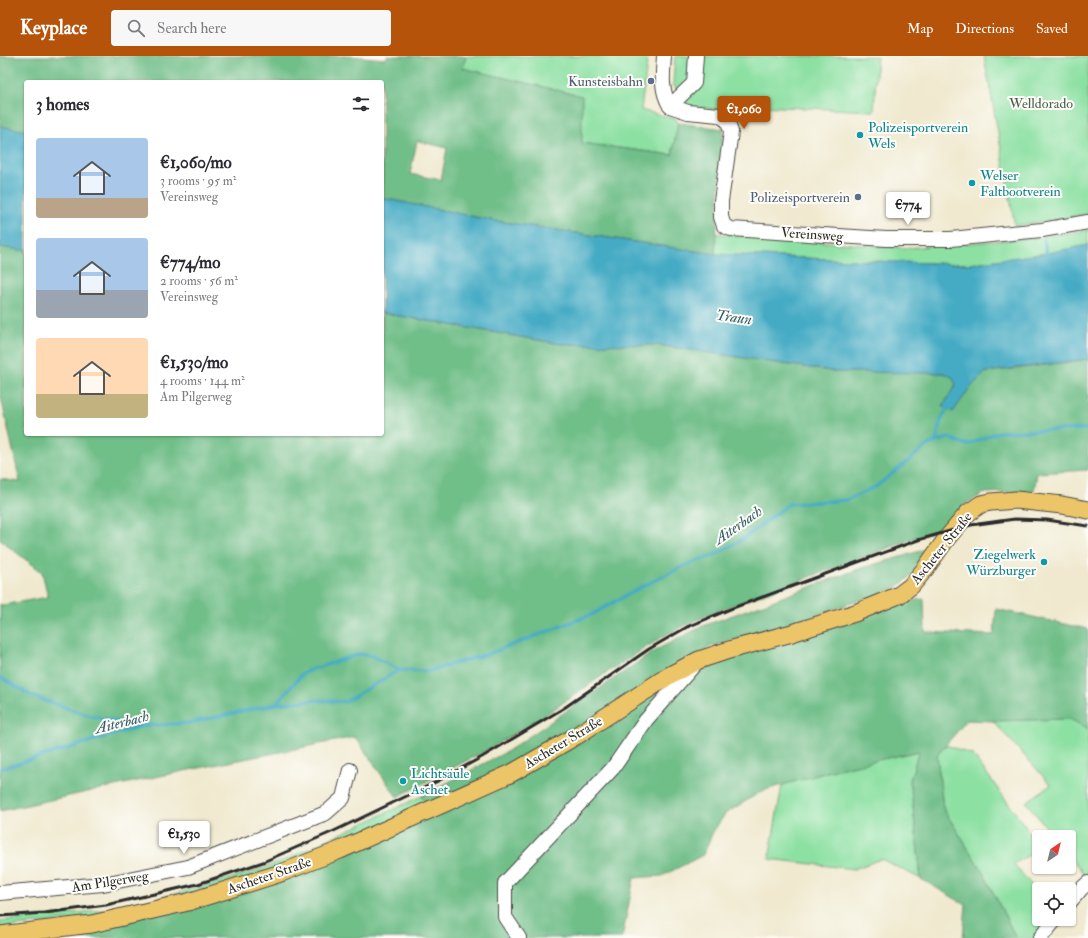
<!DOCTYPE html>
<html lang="en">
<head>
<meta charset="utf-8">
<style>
  body { margin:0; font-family:"IM FELL Double Pica",serif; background:#f7f7f7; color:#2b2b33; height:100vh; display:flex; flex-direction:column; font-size:15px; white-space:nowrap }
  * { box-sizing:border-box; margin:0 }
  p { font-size:13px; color:#7c7c81 }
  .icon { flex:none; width:22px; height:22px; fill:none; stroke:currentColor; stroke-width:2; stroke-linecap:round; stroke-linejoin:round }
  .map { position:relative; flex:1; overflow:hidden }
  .sheet { position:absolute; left:24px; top:24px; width:360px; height:356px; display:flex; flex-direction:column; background:#fff; border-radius:4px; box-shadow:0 1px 3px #0004 }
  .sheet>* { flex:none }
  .needle { width:26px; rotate:35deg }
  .controls { position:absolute; left:1032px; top:774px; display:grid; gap:8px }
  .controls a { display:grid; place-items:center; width:44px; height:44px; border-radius:4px; background:#fff; box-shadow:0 1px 3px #0004; font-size:20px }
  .price { position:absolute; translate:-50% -34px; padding:0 9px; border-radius:4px; background:#fff; color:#222; font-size:13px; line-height:26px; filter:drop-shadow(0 1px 2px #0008) }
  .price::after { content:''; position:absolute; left:50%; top:24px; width:12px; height:9px; margin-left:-6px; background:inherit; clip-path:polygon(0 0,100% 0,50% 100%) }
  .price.selected { background:#b45309; color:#fff }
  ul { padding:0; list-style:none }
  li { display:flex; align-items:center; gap:12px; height:100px; padding:0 12px }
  li span { display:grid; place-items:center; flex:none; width:112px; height:80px; border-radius:4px; color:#555 }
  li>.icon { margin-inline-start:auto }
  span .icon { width:48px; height:48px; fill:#fffc; stroke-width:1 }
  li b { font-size:17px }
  h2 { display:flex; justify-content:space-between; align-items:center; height:48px; padding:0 12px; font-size:17px }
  header { display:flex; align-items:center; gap:24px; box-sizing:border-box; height:56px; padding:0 20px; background:#b45309; color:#fff }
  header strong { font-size:19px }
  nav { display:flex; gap:22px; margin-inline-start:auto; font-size:14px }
  .search { width:280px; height:36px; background:#f7f7f7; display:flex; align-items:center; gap:10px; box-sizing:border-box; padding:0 14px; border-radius:4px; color:#7c7c81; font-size:15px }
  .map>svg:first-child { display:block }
</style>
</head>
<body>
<header>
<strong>Keyplace</strong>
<div class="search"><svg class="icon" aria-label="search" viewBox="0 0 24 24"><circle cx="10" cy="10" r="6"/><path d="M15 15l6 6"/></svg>Search here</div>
<nav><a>Map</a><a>Directions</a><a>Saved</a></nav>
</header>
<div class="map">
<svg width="1088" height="882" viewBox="0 0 1088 882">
  <rect width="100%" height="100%" fill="#fdfcf7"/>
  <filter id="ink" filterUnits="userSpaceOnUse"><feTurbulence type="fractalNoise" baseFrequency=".025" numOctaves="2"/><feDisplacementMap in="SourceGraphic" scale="8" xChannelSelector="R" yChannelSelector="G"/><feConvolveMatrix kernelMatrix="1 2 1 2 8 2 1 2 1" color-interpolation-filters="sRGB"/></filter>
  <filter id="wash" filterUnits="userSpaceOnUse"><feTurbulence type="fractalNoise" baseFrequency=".012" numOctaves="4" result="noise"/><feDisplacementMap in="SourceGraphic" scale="16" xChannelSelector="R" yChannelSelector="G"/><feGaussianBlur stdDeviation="0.9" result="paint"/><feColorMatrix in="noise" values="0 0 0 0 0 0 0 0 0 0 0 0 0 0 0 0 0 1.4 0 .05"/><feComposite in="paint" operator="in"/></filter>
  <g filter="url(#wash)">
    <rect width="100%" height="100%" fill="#f0e9cf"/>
    <!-- green -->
    <g fill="#8be0a2" stroke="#5b8666">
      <polygon points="466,0 648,0 641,54 676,63 678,67 672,99 581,87 463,12"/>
      <polygon points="675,0 877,0 874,55 735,49 734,56 688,50 673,28"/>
      <polygon points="984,0 1088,0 1088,158 1015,170"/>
      <polygon points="1088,174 1088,189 1047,197 967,208 897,206 715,198 716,178 906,192 1034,182"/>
      <polygon points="1070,663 1088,673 1088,820 1086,821 1069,799 1069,781 1054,781 1026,746 1051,729 993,665"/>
      <polygon points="946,689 973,699 1039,789 1039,793 1014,808 1039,838 1039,863 1051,863 1034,882 1016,882 985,820 943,752 937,699"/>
      <polygon points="919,694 910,724 921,823 881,803 854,813 769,803 782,729 838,713"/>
      <polygon points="422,740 426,749 321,796 240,825 101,860 0,872 0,865 103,854 148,845 246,818 280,806"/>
    </g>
    <!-- forest -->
    <g fill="#70be88" stroke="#4e745a" fill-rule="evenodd">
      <path d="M0,0h349l36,3 2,-3h79l-3,12 119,28v47l90,12 6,-32 45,6 -8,125 -225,-34 -108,-22v-116h-356v49l-26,-5zM417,85l30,7 -6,32 -31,-6z"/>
      <polygon points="0,191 26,195 26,378 382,378 382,257 561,288 658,289 837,316 944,317 952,321 956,328 943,350 953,356 969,333 986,316 1032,311 1088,303 1088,414 1037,417 1034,435 985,437 965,448 948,470 712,557 667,578 606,617 541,662 487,694 397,741 355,681 179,716 0,755 0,548 2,549 48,541 42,516 0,484 0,423 20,426 0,337"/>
      <polygon points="934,491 916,516 896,532 792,567 710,591 526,703 426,749 422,740 508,695 656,594 703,570 862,512"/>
      <polygon points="924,543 925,576 994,579 996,553 1088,573 1088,673 1070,663 993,665 967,664 937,699 943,752 985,820 1016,882 963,882 966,849 921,823 910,724 919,695 838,713 762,735 725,758 713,776 703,799 662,820 634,822 622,882 20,882 299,818 676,625 727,601 898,546"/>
    </g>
    <!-- water -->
    <g fill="#44abc4" stroke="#386b78">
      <polygon points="0,70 26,75 26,195 0,191"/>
      <polygon points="382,142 490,164 715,198 897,206 967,208 1047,197 1088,189 1088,303 986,316 969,333 953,356 943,350 956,328 952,321 944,317 837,316 658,289 561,288 382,257"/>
    </g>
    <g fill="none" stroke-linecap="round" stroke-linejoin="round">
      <!-- stream -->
      <g stroke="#44abc4" stroke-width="3.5">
        <polyline points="1044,183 1047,201"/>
        <polyline points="936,385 941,364 949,349"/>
        <polyline points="0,621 32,640 87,659 139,670"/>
        <polyline points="276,648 304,616 360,598 372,600 399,614"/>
        <polyline points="0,713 141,670 189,667 276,648 316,644 345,646 399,614 429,615 488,598 593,558 639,532 686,509 717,498 743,483 789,448 847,444 877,430 929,388 949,382 967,389 998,376 1088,373"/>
      </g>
    </g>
  </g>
  <g filter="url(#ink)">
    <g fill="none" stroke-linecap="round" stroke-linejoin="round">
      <!-- minor casing -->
      <g stroke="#494844" stroke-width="16">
        <g id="minor">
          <path d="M664,0c-1,18 -4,33 6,50l18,6 31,3 9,6 3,11 -10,69v16l3,9 7,3 155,10h65l91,-9 46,-8"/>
          <polyline points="670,50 694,27 696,0"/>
          <polyline points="0,837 103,828 188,811 326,757 343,742 350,714"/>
          <polyline points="1069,847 1081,833 1088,827"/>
          <polyline points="519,882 505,861 505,827 613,712 646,664 696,607"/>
          <polyline points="1040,882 1056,863"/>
        </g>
      </g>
      <!-- major casing -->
      <g stroke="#494844" stroke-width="19">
        <polyline id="major" points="0,879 92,868 188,846 281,817 340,794 512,717 576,680 670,619 699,604 729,594 792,577 855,557 899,539 911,530 925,513 947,482 968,457 981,448 991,446 1016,444 1062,449 1088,454"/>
      </g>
      <!-- minor -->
      <use href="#minor" stroke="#fff" stroke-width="14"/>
      <!-- major -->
      <use href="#major" stroke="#edc569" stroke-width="17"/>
      <!-- rail -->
      <polyline stroke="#2b2b2b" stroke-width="3" points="0,860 45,857 106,849 198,828 263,806 334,775 438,725 482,701 564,652 649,593 687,571 730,553 918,484 971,469 1000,465 1015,463 1047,464 1088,470"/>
    </g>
  </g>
  <!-- markers -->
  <g fill="#5c6f8a" stroke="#fdfcf7" stroke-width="1.5">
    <circle cx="651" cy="25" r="4"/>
    <circle cx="858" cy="141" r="4"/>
  </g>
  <g fill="#0f9aa8" stroke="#fdfcf7" stroke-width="1.5">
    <circle cx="860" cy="79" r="4"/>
    <circle cx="972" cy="127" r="4"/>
    <circle cx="1044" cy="506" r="4"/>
    <circle cx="403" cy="725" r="4"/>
  </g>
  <g text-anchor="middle" stroke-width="4" stroke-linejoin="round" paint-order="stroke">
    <!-- service labels -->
    <g font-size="14" fill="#4e5e75" stroke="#fdfcf7" text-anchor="end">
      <text x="643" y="30">Kunsteisbahn</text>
      <text x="850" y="146">Polizeisportverein</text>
    </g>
    <!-- park labels -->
    <g font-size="14" fill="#48614f" stroke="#fdfcf7">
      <text x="1041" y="52">Welldorado</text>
    </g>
    <!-- culture labels -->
    <g font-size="14" fill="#0d838f" stroke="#fdfcf7" text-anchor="start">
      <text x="868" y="76">Polizeisportverein<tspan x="868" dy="16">Wels</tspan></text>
      <text x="980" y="124">Welser<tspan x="980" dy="16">Faltbootverein</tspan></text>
      <text x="1036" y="503" text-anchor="end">Ziegelwerk<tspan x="1036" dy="16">Würzburger</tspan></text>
      <text x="411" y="722">Lichtsäule<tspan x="411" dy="16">Aschet</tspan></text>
    </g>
    <!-- street labels -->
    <g font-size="14" fill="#2b2b2b" stroke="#fdfcf7">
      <text transform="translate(812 178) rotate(4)" y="5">Vereinsweg</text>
      <text transform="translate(941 492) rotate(-51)" y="5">Ascheter Straße</text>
      <text transform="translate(563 686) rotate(-31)" y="5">Ascheter Straße</text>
      <text transform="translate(269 819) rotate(-19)" y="5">Ascheter Straße</text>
      <text transform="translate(110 825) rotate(-9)" y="5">Am Pilgerweg</text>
    </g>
    <!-- water labels -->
    <g font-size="15" font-style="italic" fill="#355e68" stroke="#fdfcf7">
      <text transform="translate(734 261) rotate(8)" y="5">Traun</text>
      <text transform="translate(738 469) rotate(-35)" y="5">Aiterbach</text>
      <text transform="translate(122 666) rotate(-14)" y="5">Aiterbach</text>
    </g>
  </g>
</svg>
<div class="controls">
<a><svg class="needle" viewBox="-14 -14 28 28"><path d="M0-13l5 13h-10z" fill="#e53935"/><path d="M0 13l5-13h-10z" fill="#7c7c81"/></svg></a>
<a><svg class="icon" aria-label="locate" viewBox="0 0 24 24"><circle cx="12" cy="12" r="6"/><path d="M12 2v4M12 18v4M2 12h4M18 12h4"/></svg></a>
</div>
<b class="price selected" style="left:744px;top:74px">€1,060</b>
<b class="price" style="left:908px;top:170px">€774</b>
<b class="price" style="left:184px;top:799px">€1,530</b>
<section class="sheet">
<h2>3 homes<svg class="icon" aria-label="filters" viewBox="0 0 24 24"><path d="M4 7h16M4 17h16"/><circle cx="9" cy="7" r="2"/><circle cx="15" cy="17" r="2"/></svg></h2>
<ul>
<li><span style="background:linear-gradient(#a9c7e8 75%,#b9a48a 0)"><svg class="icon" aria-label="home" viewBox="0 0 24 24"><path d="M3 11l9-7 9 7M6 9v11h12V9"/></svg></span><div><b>€1,060/mo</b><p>3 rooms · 95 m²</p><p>Vereinsweg</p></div></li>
<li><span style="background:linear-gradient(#a9c7e8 65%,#9aa5b1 0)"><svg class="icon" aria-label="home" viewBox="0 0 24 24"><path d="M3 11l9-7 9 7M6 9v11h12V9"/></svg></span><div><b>€774/mo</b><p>2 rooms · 56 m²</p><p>Vereinsweg</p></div></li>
<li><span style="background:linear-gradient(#ffd9b3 70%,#c2b280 0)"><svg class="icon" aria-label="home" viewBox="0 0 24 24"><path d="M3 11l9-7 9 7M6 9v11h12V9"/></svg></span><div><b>€1,530/mo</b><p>4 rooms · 144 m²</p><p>Am Pilgerweg</p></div></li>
</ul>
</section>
</div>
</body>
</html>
